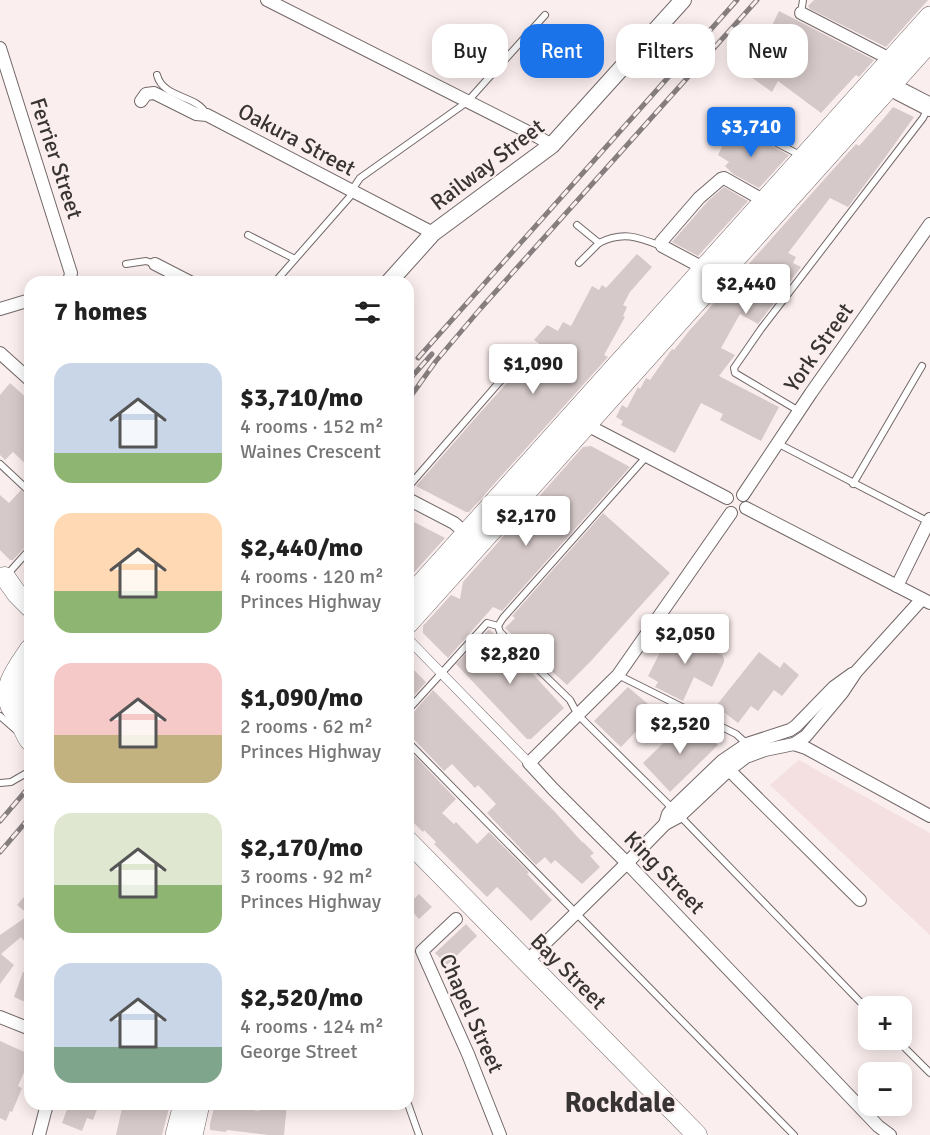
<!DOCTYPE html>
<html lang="en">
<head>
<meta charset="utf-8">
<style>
  body { margin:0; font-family:Signika,sans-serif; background:#f2f2f2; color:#222; height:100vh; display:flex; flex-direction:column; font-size:22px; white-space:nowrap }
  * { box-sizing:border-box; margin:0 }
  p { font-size:20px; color:#767676 }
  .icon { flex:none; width:33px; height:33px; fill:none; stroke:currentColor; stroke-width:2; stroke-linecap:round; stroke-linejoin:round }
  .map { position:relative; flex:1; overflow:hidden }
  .drawer { position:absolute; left:24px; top:276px; width:390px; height:834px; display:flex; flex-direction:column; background:#fff; border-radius:18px; box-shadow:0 3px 15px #0003 }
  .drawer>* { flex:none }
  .guide { position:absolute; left:432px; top:24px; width:408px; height:54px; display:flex; gap:12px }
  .buttons { position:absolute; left:858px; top:996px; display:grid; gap:12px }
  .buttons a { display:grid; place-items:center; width:54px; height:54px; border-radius:12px; background:#fff; box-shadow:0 3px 15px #0003; font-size:30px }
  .price { position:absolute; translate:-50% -51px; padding:0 14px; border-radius:6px; background:#fff; color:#222; font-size:20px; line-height:39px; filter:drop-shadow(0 2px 3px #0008) }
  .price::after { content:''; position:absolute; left:50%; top:36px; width:18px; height:14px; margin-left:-9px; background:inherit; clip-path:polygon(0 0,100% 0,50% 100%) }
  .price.selected { background:#1a73e8; color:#fff }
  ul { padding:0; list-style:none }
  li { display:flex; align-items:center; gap:18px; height:150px; padding:0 30px }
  li span { display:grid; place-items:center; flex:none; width:168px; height:120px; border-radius:18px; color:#555 }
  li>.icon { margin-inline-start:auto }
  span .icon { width:72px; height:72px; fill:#fffc; stroke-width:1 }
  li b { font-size:26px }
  h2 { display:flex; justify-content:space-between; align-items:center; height:72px; padding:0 30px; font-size:26px }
  .chip { padding:0 21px; border-radius:18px; background:#fff; box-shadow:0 3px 15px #0003; font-size:21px; line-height:54px }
  .chip.selected { background:#1a73e8; color:#fff }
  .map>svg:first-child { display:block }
</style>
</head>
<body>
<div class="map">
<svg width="930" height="1135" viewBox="0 0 930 1135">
  <rect width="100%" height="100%" fill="#fbeeee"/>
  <!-- built -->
  <polygon fill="#f4e0e0" points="799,760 930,833 930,935 770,785"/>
  <!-- building -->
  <g fill="#d6c9c9">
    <polygon points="814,0 928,0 886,47 810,9 808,6"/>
    <polygon points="779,11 874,60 859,77 856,75 821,113 778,81 772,92 748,75"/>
    <polygon points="893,107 914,117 884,159 848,207 830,198 788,253 796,257 793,263 801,267 758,324 740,314 721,348 735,355 719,376 779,407 761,441 720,420 723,414 701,403 675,453 621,425 623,421 616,417 622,405 627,408 638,387 640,389 646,378 650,380 672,349 674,350 689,331 829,174 856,144 859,146 884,118"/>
    <polygon points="737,128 789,155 759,188 733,174 725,166 729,162 718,155 725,141"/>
    <polygon points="724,187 748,201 698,256 672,242 708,201"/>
    <polygon points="637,254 652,267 630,292 623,305 627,307 623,316 625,317 604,355 608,357 469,512 466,512 416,486 479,414 541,345 534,340 547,325 558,331 563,322 571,326 592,286 599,290 602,285 606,288"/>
    <polygon points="10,383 30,401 30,468 13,452 5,460 0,455 0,395"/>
    <polygon points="591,446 630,467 502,611 493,607 448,658 423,633 423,626 451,595 460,599 463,582 583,447"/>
    <polygon points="21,490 30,498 30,544 26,546 13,560 10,560 0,550 0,495 9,503"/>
    <polygon points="603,513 670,573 591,661 567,685 505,628 515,618 512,616"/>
    <polygon points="408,519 445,538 408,579"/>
    <polygon points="489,629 507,646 564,708 531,739 527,739 456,664"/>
    <polygon points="671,631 683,637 685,632 712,646 710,650 722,655 724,658 724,662 712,687 694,677 683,701 655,687 658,682 648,676"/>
    <polygon points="759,652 780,668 784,662 799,675 782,696 774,690 758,711 751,706 738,723 716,706"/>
    <polygon points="408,664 426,682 408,702"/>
    <polygon points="628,687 656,711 621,747 594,721"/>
    <polygon points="433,690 554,811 583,843 583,842 594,853 590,856 600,867 582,884 555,860 551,864 545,857 536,865 487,813 496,804 478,785 475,788 452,764 444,771 408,733 408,715 412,714"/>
    <polygon points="690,717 696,722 692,731 695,733 700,726 718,745 670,792 643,763"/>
    <polygon points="413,754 456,799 442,813 454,824 456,822 477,844 489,832 529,872 527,874 552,900 531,921 497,887 487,897 434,844 436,842 424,830 423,832 408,817 408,759"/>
    <polygon points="30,890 30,948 21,937 1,954 14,965 0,984 0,935 29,915 17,905"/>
    <polygon points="419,894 432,907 419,919 408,907 408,905"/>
    <polygon points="466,924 477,936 447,965 435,953"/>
    <polygon points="23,972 30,975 30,1004 14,997"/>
    <polygon points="0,1041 29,1054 26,1062 28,1063 18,1086 22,1088 12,1112 10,1111 6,1121 0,1118"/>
    <polygon points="69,1104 99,1104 93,1120 87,1118 82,1131 62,1123"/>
    <polygon points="123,1104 170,1104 162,1135 116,1135"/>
    <polygon points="215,1104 236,1104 235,1107 259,1111 260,1104 287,1104 284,1135 269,1135 227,1130 226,1132 210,1130 210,1124"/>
  </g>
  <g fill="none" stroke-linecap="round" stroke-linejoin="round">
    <!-- service casing -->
    <g stroke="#736868" stroke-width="8">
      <g id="service">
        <polyline points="801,13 803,0"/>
        <path d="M157,75c6,24 41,20 49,39"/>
        <polyline points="742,125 800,155"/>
        <polyline points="352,190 360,178 467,102 545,15"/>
        <path d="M577,225l22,18c24,-12 39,-6 62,3"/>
        <polyline points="248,235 295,259"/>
        <polyline points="579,263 599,243"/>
        <polyline points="126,264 146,261 155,264"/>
        <polyline points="275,282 354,192"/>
        <polyline points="799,411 735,373 734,368 761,329 923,118 928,108"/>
        <polyline points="777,443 929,522"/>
        <polyline points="0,464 30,492"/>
        <polyline points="853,484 922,366"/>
        <polyline points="408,487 523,355"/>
        <polyline points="6,576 30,549"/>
        <polyline points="498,626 500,632 570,700 578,715 673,809"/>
        <polyline points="618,675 736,734 747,744"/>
        <polyline points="408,710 487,623 498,626 503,618 646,457"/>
        <polyline points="0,716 16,730"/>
        <polyline points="408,742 794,1135"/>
        <polyline points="0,783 11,782 30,771"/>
        <polyline points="680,816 868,1010"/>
        <polyline points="897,1040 930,1073"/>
        <polyline points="408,1104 419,1135"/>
      </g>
    </g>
    <!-- pedestrian casing -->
    <g stroke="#736868" stroke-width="10">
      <polyline id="pedestrian" points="408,639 529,763"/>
    </g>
    <!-- minor casing -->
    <g stroke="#736868" stroke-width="14">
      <g id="minor">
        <polyline points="267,0 538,137 552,145"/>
        <polyline points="801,13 892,60"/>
        <polyline points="0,48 70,270 71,273 69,282"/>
        <polyline points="141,101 146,94 154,93 196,114 207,115 433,233"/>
        <polyline points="155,264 190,282"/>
        <polyline points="707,270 662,246 661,242 699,198 721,179 724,178 770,204"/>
        <polyline points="0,309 30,300"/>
        <polyline points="0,353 30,380"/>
        <polyline points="582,421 585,424 727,498"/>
        <polyline points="743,495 811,393 930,224"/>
        <polyline points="408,499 454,523 470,537"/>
        <polyline points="746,508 930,603"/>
        <polyline points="731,513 618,675 529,763 553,789 627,863 878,1126 890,1135"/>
        <polyline points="897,586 930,519"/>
        <polyline points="794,744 806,748 930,816"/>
        <polyline points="729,770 860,900"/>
        <polyline points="665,824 668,814 673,808 722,761 747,744 790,730 796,726 834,687 852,674"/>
        <polyline points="456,919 422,951 468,1054 500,1135"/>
        <polyline points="526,962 627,863 665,824 680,816 729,770 746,757 765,750 794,744 806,736 842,693 856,672 922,599"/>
        <polyline points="0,1017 30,1029"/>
        <polyline points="39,1135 47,1104"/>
      </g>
    </g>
    <!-- tertiary casing -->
    <g stroke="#736868" stroke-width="18">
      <polyline id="tertiary" points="389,282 433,233 552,145 683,0"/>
    </g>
    <!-- secondary casing -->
    <g stroke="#736868" stroke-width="20">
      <polyline id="secondary" points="880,77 899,91 930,107"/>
    </g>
    <!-- primary casing -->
    <g stroke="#736868" stroke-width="21">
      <g id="primary">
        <polyline points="5,577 17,594 30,607"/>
        <path d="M30,649c-11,17 -29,37 -19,58 2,4 6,8 8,12 4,8 6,15 11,22"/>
        <path d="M19,719c6,-13 2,-25 11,-39"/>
        <polyline points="408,841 697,1135"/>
      </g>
    </g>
    <!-- trunk casing -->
    <g stroke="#736868" stroke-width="22">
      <g id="trunk">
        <polyline points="408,599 930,17"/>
        <polyline points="408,623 930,41"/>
        <polyline points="176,1135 184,1104"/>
        <polyline points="192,1135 199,1104"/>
      </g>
    </g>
    <!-- service -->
    <use href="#service" stroke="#fff" stroke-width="6"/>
    <!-- pedestrian -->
    <use href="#pedestrian" stroke="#fff" stroke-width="9"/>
    <!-- minor -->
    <use href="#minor" stroke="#fff" stroke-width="12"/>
    <!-- tertiary -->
    <use href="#tertiary" stroke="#fff" stroke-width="16"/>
    <!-- secondary -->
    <use href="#secondary" stroke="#fff" stroke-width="18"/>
    <!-- primary -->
    <use href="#primary" stroke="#fff" stroke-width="20"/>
    <!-- trunk -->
    <use href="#trunk" stroke="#fff" stroke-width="21"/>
    <!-- rail casing -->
    <g stroke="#867e7e" stroke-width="5">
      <g id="rail">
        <polyline points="418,358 737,0"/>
        <polyline points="408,381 432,354"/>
        <polyline points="408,400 436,361 481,308 757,0"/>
        <polyline points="0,821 30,786"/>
        <polyline points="0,852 30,817"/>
      </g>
    </g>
    <!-- rail -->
    <use href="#rail" stroke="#fbeeee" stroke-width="3" stroke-dasharray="9" stroke-linecap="butt"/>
  </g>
  <g text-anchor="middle" stroke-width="4.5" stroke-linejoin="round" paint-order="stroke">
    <!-- street labels -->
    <g font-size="22" fill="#393434" stroke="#fbeeee">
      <text transform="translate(297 139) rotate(28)" y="8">Oakura Street</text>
      <text transform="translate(57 158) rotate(72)" y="8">Ferrier Street</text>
      <text transform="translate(487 164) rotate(-37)" y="8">Railway Street</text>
      <text transform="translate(818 347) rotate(-55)" y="8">York Street</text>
      <text transform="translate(665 872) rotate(46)" y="8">King Street</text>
      <text transform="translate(569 971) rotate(45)" y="8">Bay Street</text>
      <text transform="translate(472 1013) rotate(66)" y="8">Chapel Street</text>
    </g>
    <!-- district labels -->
    <g font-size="28" font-weight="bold" fill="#393434" stroke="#fbeeee">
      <text x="620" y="1112">Rockdale</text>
    </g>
  </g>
</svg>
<div class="buttons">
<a>+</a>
<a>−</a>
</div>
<b class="price selected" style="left:751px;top:158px">$3,710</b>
<b class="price" style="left:746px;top:315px">$2,440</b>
<b class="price" style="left:533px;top:395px">$1,090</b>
<b class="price" style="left:526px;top:547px">$2,170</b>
<b class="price" style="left:685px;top:665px">$2,050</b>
<b class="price" style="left:510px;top:685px">$2,820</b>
<b class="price" style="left:680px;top:755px">$2,520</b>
<div class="guide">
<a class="chip">Buy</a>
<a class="chip selected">Rent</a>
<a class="chip">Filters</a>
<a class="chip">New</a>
</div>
<section class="drawer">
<h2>7 homes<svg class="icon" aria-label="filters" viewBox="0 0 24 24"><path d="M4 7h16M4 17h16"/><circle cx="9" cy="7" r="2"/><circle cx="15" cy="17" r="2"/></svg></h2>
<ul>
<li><span style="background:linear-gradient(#c9d6e8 75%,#8fb573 0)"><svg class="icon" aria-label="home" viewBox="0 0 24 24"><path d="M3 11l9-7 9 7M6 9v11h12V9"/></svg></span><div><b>$3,710/mo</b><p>4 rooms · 152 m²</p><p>Waines Crescent</p></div></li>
<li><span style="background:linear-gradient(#ffd9b3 65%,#8fb573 0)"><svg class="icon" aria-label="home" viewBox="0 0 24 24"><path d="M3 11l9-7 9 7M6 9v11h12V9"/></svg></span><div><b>$2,440/mo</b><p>4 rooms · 120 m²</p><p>Princes Highway</p></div></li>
<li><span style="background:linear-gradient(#f6c9c9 60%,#c2b280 0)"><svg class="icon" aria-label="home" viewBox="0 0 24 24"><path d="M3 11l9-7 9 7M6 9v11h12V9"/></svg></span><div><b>$1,090/mo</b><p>2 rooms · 62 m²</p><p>Princes Highway</p></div></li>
<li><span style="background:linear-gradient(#dfe7d0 60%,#8fb573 0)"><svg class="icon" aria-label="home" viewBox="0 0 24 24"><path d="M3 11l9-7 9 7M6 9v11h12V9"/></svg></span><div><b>$2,170/mo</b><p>3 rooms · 92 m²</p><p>Princes Highway</p></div></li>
<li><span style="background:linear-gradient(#c9d6e8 70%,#7fa58c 0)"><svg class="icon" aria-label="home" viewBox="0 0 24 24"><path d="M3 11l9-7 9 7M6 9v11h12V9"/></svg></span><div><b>$2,520/mo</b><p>4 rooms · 124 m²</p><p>George Street</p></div></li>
</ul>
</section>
</div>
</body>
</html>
